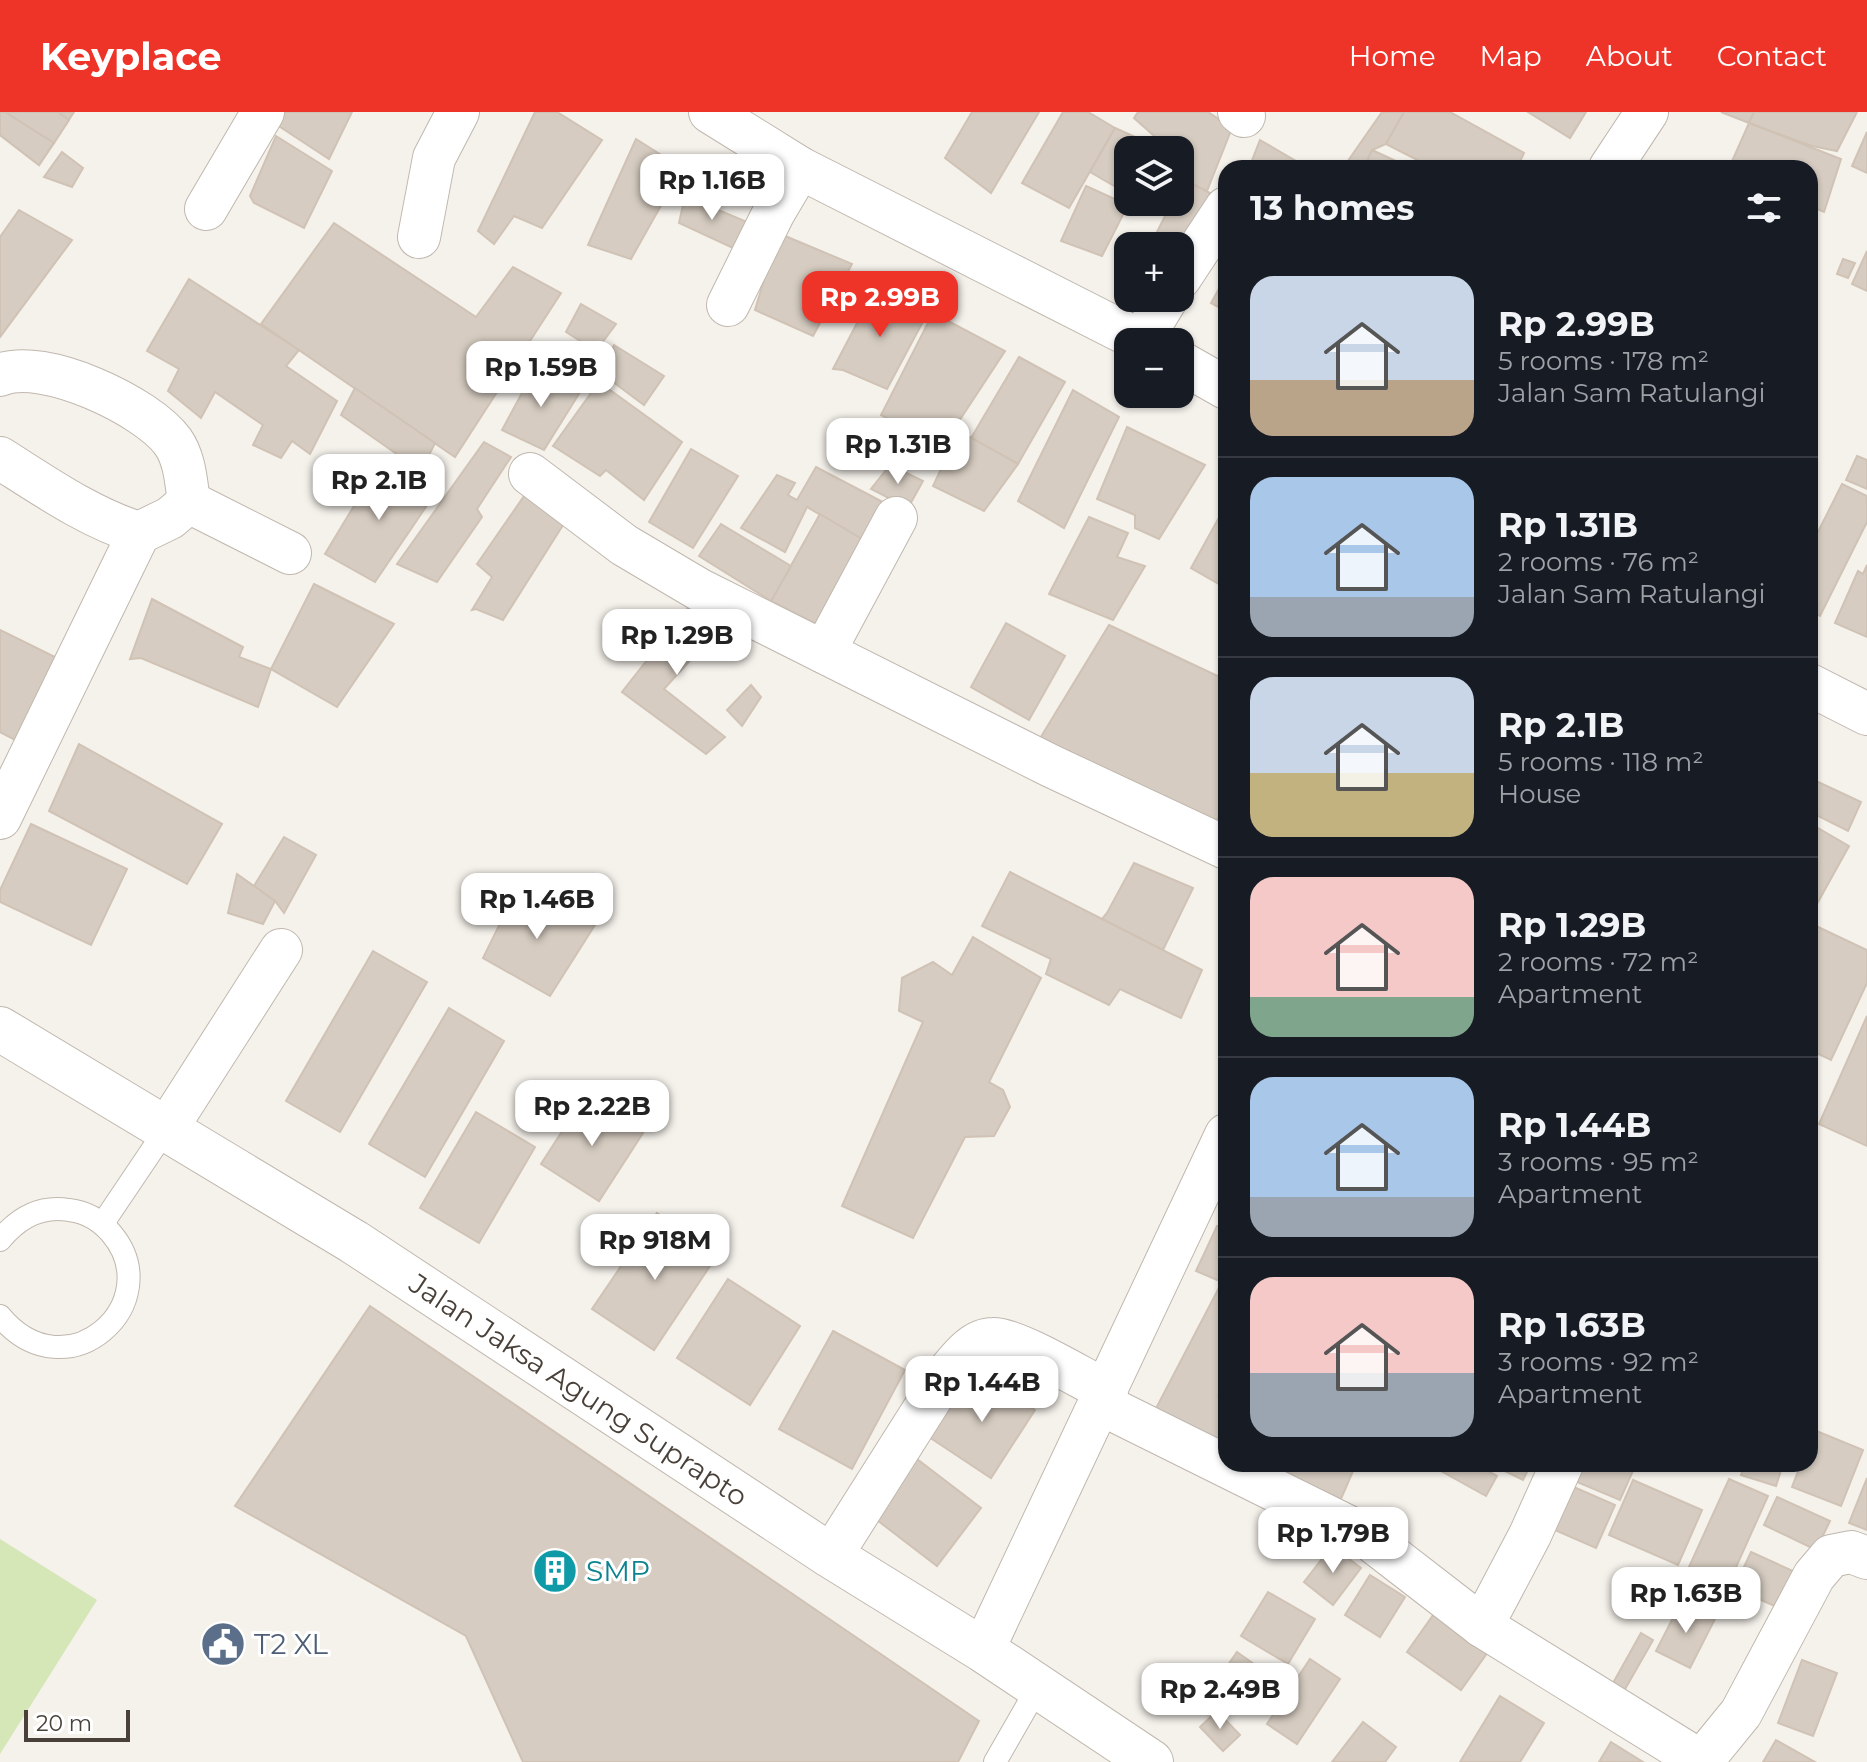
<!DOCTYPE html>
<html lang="en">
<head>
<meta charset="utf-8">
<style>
  body { margin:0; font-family:Montserrat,sans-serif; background:#20242c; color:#f1f3f6; height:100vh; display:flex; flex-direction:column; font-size:30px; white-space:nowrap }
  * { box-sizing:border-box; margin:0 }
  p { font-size:26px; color:#9ea1a6 }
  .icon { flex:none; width:44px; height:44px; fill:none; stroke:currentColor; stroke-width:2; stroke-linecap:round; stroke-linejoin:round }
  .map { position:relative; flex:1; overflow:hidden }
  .details { position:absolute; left:1218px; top:48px; width:600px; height:1312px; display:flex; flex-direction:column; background:#171b24; border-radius:24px; box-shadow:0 2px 6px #0004 }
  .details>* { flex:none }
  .fabs { position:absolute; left:1114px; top:24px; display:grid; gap:16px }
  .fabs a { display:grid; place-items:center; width:80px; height:80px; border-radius:16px; background:#171b24; box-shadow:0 2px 6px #0004; font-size:40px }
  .scale { position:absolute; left:24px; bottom:20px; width:106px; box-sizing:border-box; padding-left:8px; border:4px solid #494139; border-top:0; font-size:22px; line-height:28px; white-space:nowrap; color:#494139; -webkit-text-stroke:6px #fff; paint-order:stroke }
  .price { position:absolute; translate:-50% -68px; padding:0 18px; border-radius:16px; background:#fff; color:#222; font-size:26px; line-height:52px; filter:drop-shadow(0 2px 4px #0008) }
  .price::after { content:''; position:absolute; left:50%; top:48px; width:24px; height:18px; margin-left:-12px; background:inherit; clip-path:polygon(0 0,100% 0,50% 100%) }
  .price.on { background:#ee3429; color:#fff }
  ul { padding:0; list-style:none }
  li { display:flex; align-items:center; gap:24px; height:200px; padding:0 32px }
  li+li { border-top:2px solid #363941 }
  li span { display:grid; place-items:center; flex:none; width:224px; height:160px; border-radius:24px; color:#555 }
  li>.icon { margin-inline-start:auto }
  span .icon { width:96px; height:96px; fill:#fffc; stroke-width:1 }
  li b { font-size:34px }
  h2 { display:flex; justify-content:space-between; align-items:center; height:96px; padding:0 32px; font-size:34px }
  header { display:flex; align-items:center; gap:48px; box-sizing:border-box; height:112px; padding:0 40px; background:#ee3429; color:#fff }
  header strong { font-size:38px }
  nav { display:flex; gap:44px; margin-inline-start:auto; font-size:28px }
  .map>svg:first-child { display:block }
</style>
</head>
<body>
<header>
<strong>Keyplace</strong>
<nav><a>Home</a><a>Map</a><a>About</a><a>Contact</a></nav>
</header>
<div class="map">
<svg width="1867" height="1650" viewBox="0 0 1867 1650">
  <rect width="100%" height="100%" fill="#f5f1eb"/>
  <!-- green -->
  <polygon fill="#d5e6b7" points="0,1427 97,1488 0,1642"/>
  <!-- building -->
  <g fill="#d6ccc1" stroke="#d0c3b5" stroke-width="2">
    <polygon points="0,0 5,0 54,31 39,53 0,23"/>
    <polygon points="0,0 74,0 39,53 0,23"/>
    <polygon points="5,0 58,0 69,8 54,31"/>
    <polygon points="276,0 352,0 329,47 271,9"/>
    <polygon points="535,0 557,0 602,28 542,116 514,104 494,132 478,119"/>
    <polygon points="972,0 1039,0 991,81 945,46"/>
    <polygon points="1063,0 1088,0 1115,16 1069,96 1022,71"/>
    <polygon points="1138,0 1208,0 1232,16 1207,79 1184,68 1180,76 1180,38 1170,38 1134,6"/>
    <polygon points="1382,0 1404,0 1386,32 1372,38 1364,56 1343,56"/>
    <polygon points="1404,0 1450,0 1524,41 1517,56 1433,56 1386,32"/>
    <polygon points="1528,0 1586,0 1570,26"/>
    <polygon points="1721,0 1754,0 1749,11"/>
    <polygon points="1754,0 1857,0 1837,39 1812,34 1749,11"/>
    <polygon points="1749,11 1841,47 1824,100 1810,94 1810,56 1729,56"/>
    <polygon points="1115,16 1162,37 1128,38 1128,82 1090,60"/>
    <polygon points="1867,20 1867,61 1852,54"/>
    <polygon points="276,24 332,59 304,116 254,91 250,84"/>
    <polygon points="636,27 682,56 631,147 588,133"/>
    <polygon points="1260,28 1308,56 1249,56"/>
    <polygon points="1372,38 1411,56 1364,56"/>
    <polygon points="62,40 83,56 72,75 44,65"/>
    <polygon points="1184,68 1224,88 1180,134 1150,134 1172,90 1180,90 1180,76"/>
    <polygon points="1086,74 1128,93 1102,144 1061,129"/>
    <polygon points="685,84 747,110 735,137 679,111"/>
    <polygon points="19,98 72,128 0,225 0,125"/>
    <polygon points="334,111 476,205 513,155 561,181 455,345 261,212"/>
    <polygon points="778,121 852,152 813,224 755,198"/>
    <polygon points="1867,139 1867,179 1852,172"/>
    <polygon points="1843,147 1855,151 1848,166 1837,162"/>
    <polygon points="1226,164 1226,199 1211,191"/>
    <polygon points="189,167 299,238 286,254 337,289 310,342 292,329 281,346 253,333 263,313 215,280 201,306 168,279 179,257 147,239"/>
    <polygon points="876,175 926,204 887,277 843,258 833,257"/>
    <polygon points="581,192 616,212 596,239 566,220"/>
    <polygon points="933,201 1005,239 942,335 881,303"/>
    <polygon points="614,233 664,264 644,293 601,261"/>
    <polygon points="1019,245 1065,270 1018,352 971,326"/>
    <polygon points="535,257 582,277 544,338 502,318"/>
    <polygon points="599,270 682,330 644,388 606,358 600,364 553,334"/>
    <polygon points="355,276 435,331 421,359 341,303"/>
    <polygon points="1073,278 1119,305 1064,416 1018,389"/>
    <polygon points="1127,315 1205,353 1159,427 1135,416 1135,403 1097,387"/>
    <polygon points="959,319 1018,352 984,399 933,374"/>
    <polygon points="484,330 511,345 477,397 482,405 437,470 397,452"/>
    <polygon points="691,337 738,364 693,436 649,410"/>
    <polygon points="1857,344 1867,348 1867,377 1846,368"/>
    <polygon points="381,349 434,383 375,470 325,442"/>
    <polygon points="890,353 923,369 908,396 871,377"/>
    <polygon points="816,355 896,397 877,436 807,395 785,440 741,416 777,363 795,371 788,383 797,388"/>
    <polygon points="1842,372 1867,384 1867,410 1820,504 1810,499 1810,436"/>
    <polygon points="531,374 570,402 503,508 476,497 472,498 492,465 477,452"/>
    <polygon points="820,402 877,436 822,515 771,489"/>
    <polygon points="1221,402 1226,405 1226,476 1191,456"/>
    <polygon points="1089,405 1128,421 1117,445 1145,454 1113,508 1049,482"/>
    <polygon points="721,412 791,454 771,489 699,444"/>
    <polygon points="1867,453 1867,525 1835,511 1858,459 1863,462"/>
    <polygon points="314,472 394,512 337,595 271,557"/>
    <polygon points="152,487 243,535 239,545 271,557 258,595 141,546 130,547"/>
    <polygon points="695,487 724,511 664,577 725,625 706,642 622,580"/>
    <polygon points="1006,511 1065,544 1029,608 971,575"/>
    <polygon points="1109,513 1226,568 1226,689 1216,711 1039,628"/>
    <polygon points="0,518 65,550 19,630 0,620"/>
    <polygon points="751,573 761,585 742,614 727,598"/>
    <polygon points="79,632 222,712 187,772 49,699"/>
    <polygon points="1816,669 1861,690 1848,719 1810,700 1810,682"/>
    <polygon points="31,712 127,757 91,833 0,790 0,778"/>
    <polygon points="1818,716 1849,734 1813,799 1810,797 1810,729"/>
    <polygon points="284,725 316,743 284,801 275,789 254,774"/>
    <polygon points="1134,751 1193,776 1163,838 1102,807 1107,801"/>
    <polygon points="1010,760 1202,858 1181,906 1120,877 1109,893 1046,862 1051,847 982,814"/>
    <polygon points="237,762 275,789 263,812 228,801"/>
    <polygon points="518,775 595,813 550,884 483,846"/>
    <polygon points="1816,814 1867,838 1867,871 1831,948 1810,938 1810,826"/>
    <polygon points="973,825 1041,866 989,970 1003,978 1010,995 994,1024 965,1025 913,1126 842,1094 923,910 899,899 902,866 933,850 952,863"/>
    <polygon points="373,839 427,870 340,1020 286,989"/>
    <polygon points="449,896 504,929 425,1065 369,1032"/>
    <polygon points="1867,904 1867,1034 1819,1012"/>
    <polygon points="585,984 643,1021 599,1089 541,1052"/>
    <polygon points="476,1000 535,1035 479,1131 420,1096"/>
    <polygon points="657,1101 718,1142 654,1238 592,1197"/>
    <polygon points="1217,1114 1226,1118 1226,1267 1218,1284 1226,1287 1226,1341 1153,1302 1222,1170 1196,1159"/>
    <polygon points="728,1167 800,1214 750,1293 677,1246"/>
    <polygon points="370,1194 979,1609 958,1650 523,1650 466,1524 235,1394"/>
    <polygon points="833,1219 905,1258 852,1357 779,1317"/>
    <polygon points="973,1258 1035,1298 991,1366 929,1325"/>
    <polygon points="1814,1318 1863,1338 1841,1394 1792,1375 1801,1352 1810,1352 1810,1329"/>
    <polygon points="917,1347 981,1396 937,1454 873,1405"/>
    <polygon points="1275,1352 1356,1352 1341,1387 1272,1357"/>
    <polygon points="1475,1352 1497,1364 1486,1384 1430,1353"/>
    <polygon points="1490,1352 1531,1352 1523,1368"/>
    <polygon points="1584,1352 1636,1352 1620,1388 1577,1370"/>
    <polygon points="1745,1352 1783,1352 1776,1374 1741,1363"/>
    <polygon points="1867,1366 1867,1418 1849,1411"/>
    <polygon points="1729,1367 1768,1384 1728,1473 1689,1455"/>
    <polygon points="1633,1368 1702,1398 1678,1453 1609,1423"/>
    <polygon points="1560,1369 1615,1393 1596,1436 1541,1412"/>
    <polygon points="1777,1385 1830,1409 1816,1438 1764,1413"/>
    <polygon points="1332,1434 1361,1456 1333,1493 1304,1470"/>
    <polygon points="1751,1440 1804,1464 1788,1500 1734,1476"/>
    <polygon points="1370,1463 1405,1485 1380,1525 1345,1503"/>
    <polygon points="1268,1480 1315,1507 1288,1552 1241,1524"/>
    <polygon points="1681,1490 1715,1507 1690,1556 1656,1539"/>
    <polygon points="1436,1499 1490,1537 1461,1578 1407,1540"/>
    <polygon points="1641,1521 1653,1528 1620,1586 1608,1580"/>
    <polygon points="1237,1540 1268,1562 1244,1594 1214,1573"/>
    <polygon points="1310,1547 1340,1567 1297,1632 1267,1612"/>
    <polygon points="1802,1548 1837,1561 1813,1624 1778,1611"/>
    <polygon points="1500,1584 1544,1611 1520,1650 1460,1650"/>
    <polygon points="1217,1599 1240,1623 1223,1639 1200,1615"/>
    <polygon points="1363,1610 1396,1635 1385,1650 1332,1650"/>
    <polygon points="1776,1628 1815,1650 1763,1650"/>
    <polygon points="1611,1630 1643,1650 1599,1650"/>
  </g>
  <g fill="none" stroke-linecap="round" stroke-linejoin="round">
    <!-- service casing -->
    <g stroke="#c0b8ae" stroke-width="24">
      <g id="service">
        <polyline points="103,1111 167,1016"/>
        <path d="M0,1128c18,-22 40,-35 69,-30 17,2 31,10 42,23 59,69 -44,164 -111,83"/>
        <polyline points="995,1650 1038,1575"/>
      </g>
    </g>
    <!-- minor casing -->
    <g stroke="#c0b8ae" stroke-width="44">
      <g id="minor">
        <polyline points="710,0 800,56 1143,230"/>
        <polyline points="1239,0 1244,4"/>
        <polyline points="1610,56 1647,0"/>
        <polyline points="206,97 263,0"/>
        <polyline points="419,125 434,46 458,0"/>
        <polyline points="1180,166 1226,96"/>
        <polyline points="728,193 774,100 800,56"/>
        <polyline points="1141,229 1167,186"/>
        <polyline points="1180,250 1226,276"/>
        <path d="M0,263c43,-18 147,31 173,67 12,17 13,40 16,60"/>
        <path d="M0,346c44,28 90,60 139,75l31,-15 19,-16 101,51"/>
        <polyline points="530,362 624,433 700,478 1051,654 1226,736"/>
        <polyline points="824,540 896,406"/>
        <polyline points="1810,573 1867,602"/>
        <polyline points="0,706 139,421"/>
        <polyline points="167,1016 281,838"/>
        <polyline points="1101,1292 1363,1422 1482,1514 1702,1650"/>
        <path d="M831,1444l114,-180c12,-14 27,-37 48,-37 23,-1 91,41 114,52"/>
        <polyline points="1482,1514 1530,1423 1562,1352"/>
        <polyline points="983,1538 1226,1023"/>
        <polyline points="1701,1650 1741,1601 1814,1464 1831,1444 1851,1440 1867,1446"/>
      </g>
    </g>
    <!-- tertiary casing -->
    <g stroke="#c0b8ae" stroke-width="46">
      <g id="tertiary">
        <path id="s1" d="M0,917l354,213 477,314 152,94 168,112"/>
      </g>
    </g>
    <!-- service -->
    <use href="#service" stroke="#fff" stroke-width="22"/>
    <!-- minor -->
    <use href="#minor" stroke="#fff" stroke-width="42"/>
    <!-- tertiary -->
    <use href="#tertiary" stroke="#fff" stroke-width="44"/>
  </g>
  <!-- icons -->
  <defs>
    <g id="building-disc" transform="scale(2.3)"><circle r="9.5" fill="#0f9aa8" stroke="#fff"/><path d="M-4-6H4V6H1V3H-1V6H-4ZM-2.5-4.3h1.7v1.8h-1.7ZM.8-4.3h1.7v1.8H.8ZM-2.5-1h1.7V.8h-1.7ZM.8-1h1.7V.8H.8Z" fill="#fff"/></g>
    <g id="civic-disc" transform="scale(2.3)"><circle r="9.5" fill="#5c6f8a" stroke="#fff"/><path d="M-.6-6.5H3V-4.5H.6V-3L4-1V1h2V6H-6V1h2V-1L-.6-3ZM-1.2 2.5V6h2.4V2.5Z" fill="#fff"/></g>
  </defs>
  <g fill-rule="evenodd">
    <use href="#building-disc" x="555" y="1459"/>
    <use href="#civic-disc" x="223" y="1532"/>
  </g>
  <g text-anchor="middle" stroke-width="6" stroke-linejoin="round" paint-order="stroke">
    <!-- street labels -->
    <g font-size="28" fill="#494139" stroke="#fff">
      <text dy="10" stroke="none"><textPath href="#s1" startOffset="682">Jalan Jaksa Agung Suprapto</textPath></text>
    </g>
    <!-- culture labels -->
    <g font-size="28" fill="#0d838f" stroke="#fff" text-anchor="start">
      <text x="586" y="1469">SMP</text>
    </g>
    <!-- service labels -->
    <g font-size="28" fill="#4e5e75" stroke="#fff" text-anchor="start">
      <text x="254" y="1542">T2 XL</text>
    </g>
  </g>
</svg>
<div class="fabs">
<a><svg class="icon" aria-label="layers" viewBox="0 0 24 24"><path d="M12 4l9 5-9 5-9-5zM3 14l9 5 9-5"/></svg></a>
<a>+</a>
<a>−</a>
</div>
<div class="scale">20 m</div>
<b class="price" style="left:712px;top:110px">Rp 1.16B</b>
<b class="price on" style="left:880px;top:227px">Rp 2.99B</b>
<b class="price" style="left:541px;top:297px">Rp 1.59B</b>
<b class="price" style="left:898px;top:374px">Rp 1.31B</b>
<b class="price" style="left:379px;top:410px">Rp 2.1B</b>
<b class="price" style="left:677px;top:565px">Rp 1.29B</b>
<b class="price" style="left:537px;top:829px">Rp 1.46B</b>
<b class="price" style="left:592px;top:1036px">Rp 2.22B</b>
<b class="price" style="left:655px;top:1170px">Rp 918M</b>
<b class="price" style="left:982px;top:1312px">Rp 1.44B</b>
<b class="price" style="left:1333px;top:1463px">Rp 1.79B</b>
<b class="price" style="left:1686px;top:1523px">Rp 1.63B</b>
<b class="price" style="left:1220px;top:1619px">Rp 2.49B</b>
<section class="details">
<h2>13 homes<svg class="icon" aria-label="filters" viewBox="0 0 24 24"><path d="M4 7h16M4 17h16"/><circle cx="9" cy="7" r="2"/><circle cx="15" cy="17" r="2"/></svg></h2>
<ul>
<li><span style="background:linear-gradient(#c9d6e8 65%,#b9a48a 0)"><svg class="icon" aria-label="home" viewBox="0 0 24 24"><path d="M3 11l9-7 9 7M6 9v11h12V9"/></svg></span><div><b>Rp 2.99B</b><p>5 rooms · 178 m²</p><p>Jalan Sam Ratulangi</p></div></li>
<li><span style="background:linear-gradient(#a9c7e8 75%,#9aa5b1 0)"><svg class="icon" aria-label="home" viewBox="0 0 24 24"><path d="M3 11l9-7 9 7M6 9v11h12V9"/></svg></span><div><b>Rp 1.31B</b><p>2 rooms · 76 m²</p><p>Jalan Sam Ratulangi</p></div></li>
<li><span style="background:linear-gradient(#c9d6e8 60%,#c2b280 0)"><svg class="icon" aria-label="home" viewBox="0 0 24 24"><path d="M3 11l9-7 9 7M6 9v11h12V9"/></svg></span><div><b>Rp 2.1B</b><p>5 rooms · 118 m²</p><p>House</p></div></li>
<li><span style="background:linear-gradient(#f6c9c9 75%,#7fa58c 0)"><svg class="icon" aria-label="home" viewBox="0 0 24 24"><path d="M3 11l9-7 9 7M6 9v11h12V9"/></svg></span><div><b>Rp 1.29B</b><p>2 rooms · 72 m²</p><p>Apartment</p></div></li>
<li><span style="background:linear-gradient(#a9c7e8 75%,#9aa5b1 0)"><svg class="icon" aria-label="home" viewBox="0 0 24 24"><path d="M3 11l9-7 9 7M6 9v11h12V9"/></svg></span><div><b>Rp 1.44B</b><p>3 rooms · 95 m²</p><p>Apartment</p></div></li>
<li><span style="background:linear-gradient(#f6c9c9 60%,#9aa5b1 0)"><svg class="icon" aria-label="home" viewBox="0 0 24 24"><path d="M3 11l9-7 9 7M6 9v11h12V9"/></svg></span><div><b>Rp 1.63B</b><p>3 rooms · 92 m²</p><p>Apartment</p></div></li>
</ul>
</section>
</div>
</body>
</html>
